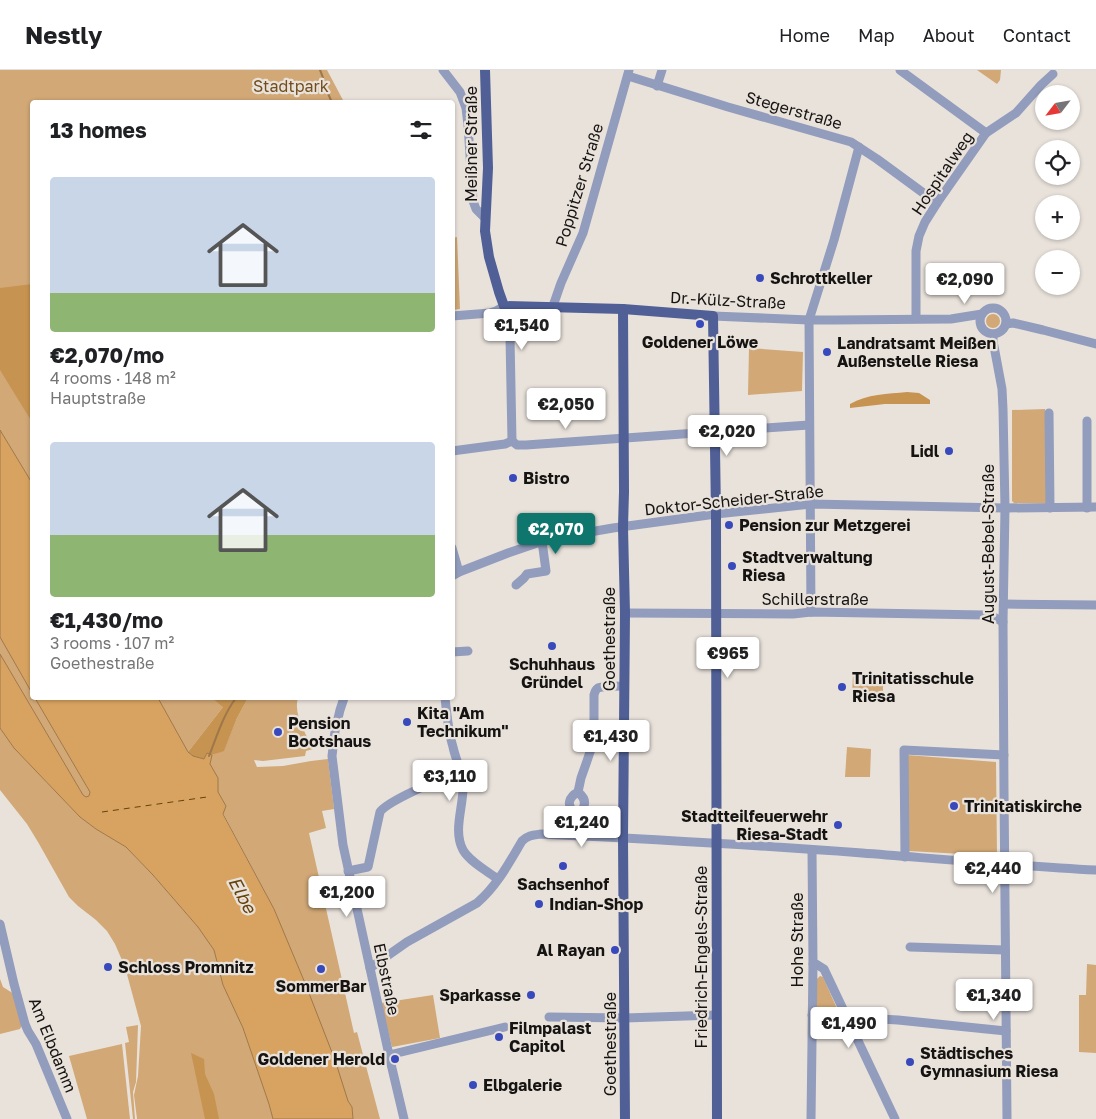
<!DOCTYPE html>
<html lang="en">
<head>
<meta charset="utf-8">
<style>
  body { margin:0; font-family:"Golos Text",sans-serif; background:#f6f6f6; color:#202124; height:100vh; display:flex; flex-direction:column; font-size:19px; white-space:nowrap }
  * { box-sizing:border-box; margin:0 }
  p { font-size:16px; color:#757577 }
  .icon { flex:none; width:28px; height:28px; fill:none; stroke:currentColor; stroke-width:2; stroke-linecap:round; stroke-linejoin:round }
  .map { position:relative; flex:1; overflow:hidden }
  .sheet { position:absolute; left:30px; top:30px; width:425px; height:600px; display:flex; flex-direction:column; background:#fff; border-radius:5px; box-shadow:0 1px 4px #0004 }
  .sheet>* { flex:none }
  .needle { width:32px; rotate:239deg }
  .controls { position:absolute; left:1035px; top:15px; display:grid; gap:10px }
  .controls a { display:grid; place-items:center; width:45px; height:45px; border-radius:50%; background:#fff; box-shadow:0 1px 4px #0004; font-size:25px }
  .price { position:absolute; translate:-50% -42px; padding:0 11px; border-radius:5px; background:#fff; color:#222; font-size:16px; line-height:32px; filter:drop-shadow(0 1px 2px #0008) }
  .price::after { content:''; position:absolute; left:50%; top:30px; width:15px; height:11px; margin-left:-8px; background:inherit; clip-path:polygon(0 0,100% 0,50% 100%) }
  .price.current { background:#0f766e; color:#fff }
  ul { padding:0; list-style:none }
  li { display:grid; align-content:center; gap:10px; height:265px; padding:0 20px }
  li span { display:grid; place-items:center; height:155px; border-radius:5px; color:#555 }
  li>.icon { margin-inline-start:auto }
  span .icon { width:90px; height:90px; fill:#fffc; stroke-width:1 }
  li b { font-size:21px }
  h2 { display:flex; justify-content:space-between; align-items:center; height:60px; padding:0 20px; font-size:21px }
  header { display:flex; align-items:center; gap:30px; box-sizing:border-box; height:70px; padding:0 25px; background:#fff; border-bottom:1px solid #e0e0e0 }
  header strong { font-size:24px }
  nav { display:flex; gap:28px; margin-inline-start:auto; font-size:18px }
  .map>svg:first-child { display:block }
</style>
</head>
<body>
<header>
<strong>Nestly</strong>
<nav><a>Home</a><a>Map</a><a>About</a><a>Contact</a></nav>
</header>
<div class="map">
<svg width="1096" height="1049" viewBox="0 0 1096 1049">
  <rect width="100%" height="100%" fill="#e9e2db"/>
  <!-- green -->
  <g fill="#d1a876">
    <polygon points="0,0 327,0 344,32 32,32 32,413 0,360"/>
    <polygon points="977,0 1001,0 1000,10 997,14"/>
    <polygon points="457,167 460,239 453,240 453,168"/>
    <circle cx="993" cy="251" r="7"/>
    <polygon points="749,278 803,282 802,321 748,325"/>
    <polygon points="1045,339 1047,433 1014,433 1012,431 1012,340"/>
    <polygon points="0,567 32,623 32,628 35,628 90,722 89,726 86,727 83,725 0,584"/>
    <polygon points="853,603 883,603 883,627 852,626"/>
    <polygon points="158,628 230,628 188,682"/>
    <path d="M248,628h50c-5,16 8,36 15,51l-7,2 -1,5 -42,5 -9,-1 3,7 26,-1 28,-5 17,-2 6,50 -12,2 4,17 -17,5 45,200 3,-1 23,87h-27l-1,-12 -4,-6 -43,-118 -31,-74 -51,-96 3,-7 -8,-14v-14l-8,-14 2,-9 12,-5 13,-32z"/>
    <polygon points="0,658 14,678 80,747 96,759 126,777 153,805 198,857 214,880 223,915 243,958 269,1034 273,1049 137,1049 134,1025 138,1006 141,956 125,897 115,874 107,861 96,850 78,836 69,827 38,772 27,754 0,720"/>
    <polygon points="847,677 871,679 870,707 845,707"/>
    <polygon points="907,685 996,692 997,786 909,781"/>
    <polygon points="1087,894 1096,895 1096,983 1079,982 1079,925 1086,925"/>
    <polygon points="820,906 823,907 839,943 817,941 817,909"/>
    <polygon points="0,909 3,917 14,924 22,955 20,959 0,964"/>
    <polygon points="433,925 440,968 392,977 381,933"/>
    <polygon points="138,955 136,1012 133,1022 135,1049 133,1049 125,973 129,972 126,957"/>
    <polygon points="122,974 130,1049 87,1049 69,986"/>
  </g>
  <!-- forest -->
  <g fill="#c79350">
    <polygon points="32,214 32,352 0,300 0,218"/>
    <path d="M907,322l12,1 11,7v4h-45l-35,4v-4c17,-10 38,-10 57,-12z"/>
    <polygon points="212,628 248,628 237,648 224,681 212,685 207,683 204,689 193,686 188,682 223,637"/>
    <polygon points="191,983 204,989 205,1004 214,1024 219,1049 205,1049"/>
  </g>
  <!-- water -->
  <g fill="#d8a360" stroke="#9e7849">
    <polygon points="0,360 32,413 32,623 0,567"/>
    <polygon points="0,584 83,725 86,727 89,726 90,722 35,628 158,628 188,682 193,686 204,689 207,683 212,685 210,694 218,708 218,722 226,736 223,744 274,839 305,913 335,990 348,1031 352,1037 353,1049 273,1049 269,1034 243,958 223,915 214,880 198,857 153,805 126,777 96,759 80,747 14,678 0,658"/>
  </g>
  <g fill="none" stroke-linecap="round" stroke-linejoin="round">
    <!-- stream -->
    <g stroke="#9e7849" stroke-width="2">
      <path d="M320,0c5,11 6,22 12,32"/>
      <path d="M209,686c8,-20 14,-41 27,-58"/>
    </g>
    <!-- ferry -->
    <polyline stroke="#66420d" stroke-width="1" stroke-dasharray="6 5" stroke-linecap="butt" points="102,742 207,727"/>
    <!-- minor -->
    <g stroke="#929cbc" stroke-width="9">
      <polyline points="443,0 460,22 466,38 468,55 473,131 476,139 485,148"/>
      <polyline points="900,0 986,63"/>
      <polyline points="628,6 728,37 851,72 877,89 937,133"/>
      <polyline points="657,16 662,0"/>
      <polyline points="553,236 561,213 583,163 629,0"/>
      <circle cx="993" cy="251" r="13"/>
      <polyline points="452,246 490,243 496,241 504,236 510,267 512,371"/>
      <polyline points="713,246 809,250 835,250 951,249 982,244"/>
      <polyline points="916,248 916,181 919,166 925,152 937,133 986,63 1016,43 1041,15 1053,4"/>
      <polyline points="1006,254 1013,253 1043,260 1096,274"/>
      <polyline points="993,264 993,271 1002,319 1003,339 1005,438 1003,552 1004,721 1007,1049"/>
      <polyline points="1049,343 1050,438"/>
      <polyline points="1087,351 1087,438"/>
      <polyline points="512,371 517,375 526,375 809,355"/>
      <polyline points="452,381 505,374 512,371"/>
      <polyline points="452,478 459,502"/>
      <polyline points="452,506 459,502 508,483 549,469 613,458 716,444 811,434 1005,438 1096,437"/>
      <polyline points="516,515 524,508 527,504 546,501 542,471"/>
      <polyline points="1004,534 1096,535"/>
      <polyline points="811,542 809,250 834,170 859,77"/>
      <polyline points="625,543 793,544 811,542 985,545 990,545 1003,552"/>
      <polyline points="452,582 468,581"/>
      <polyline points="344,628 340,640 335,661 332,686 343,775 391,994 404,1049"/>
      <path d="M445,628c2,16 3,33 8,49 3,14 10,26 10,41 0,20 -10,43 0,62 7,12 24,21 35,29"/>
      <path d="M578,722c6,5 9,11 4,18l-8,2c-8,-7 -5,-15 4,-20l3,-14 6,-17 6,-18 1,-23v-25c1,-3 1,-5 4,-7 5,-2 20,-2 26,-2"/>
      <polyline points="905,787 904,680 1004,685"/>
      <path d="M348,801l20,-4 12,-55c6,-9 47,-28 59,-31 7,-2 15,-2 23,-2"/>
      <polyline points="0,854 14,914 25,954 28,961 36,974 67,1049"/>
      <polyline points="910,877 1005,880"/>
      <polyline points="813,894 816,894 824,899 895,1049"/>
      <path d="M370,898l37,-26 70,-39c20,-17 32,-40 45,-62 6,-6 12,-6 19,-7 107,5 214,11 321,19 78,6 156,13 234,17"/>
      <polyline points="812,945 898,950 1006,961"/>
      <polyline points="549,947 625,948 716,945"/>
      <polyline points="389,985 505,957"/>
      <polyline points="811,1049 813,894 812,780"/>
    </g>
    <!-- major -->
    <g stroke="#506097" stroke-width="10">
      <polyline points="485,0 488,98 485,161 489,187 499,222 504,236 623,239 713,246 716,444 717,1049"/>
      <polyline points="623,239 624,422 623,457 625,543 623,768 625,1049"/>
    </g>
  </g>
  <!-- markers -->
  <g fill="#3849bc" stroke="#e9e2db" stroke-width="2">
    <circle cx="760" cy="208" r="5"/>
    <circle cx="700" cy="254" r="5"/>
    <circle cx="827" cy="282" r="5"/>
    <circle cx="949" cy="381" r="5"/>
    <circle cx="513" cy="408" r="5"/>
    <circle cx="729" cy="455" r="5"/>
    <circle cx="732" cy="496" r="5"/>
    <circle cx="552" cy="576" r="5"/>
    <circle cx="842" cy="617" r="5"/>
    <circle cx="407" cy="652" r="5"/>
    <circle cx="278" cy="662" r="5"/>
    <circle cx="954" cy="736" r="5"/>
    <circle cx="838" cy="755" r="5"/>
    <circle cx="563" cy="796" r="5"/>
    <circle cx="539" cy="834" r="5"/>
    <circle cx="615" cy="880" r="5"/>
    <circle cx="108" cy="897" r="5"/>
    <circle cx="321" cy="899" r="5"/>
    <circle cx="531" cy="925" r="5"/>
    <circle cx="499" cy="967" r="5"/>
    <circle cx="395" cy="989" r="5"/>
    <circle cx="910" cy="992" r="5"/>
    <circle cx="473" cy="1015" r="5"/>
  </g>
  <g text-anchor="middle" stroke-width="4.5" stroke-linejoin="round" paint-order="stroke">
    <!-- park labels -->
    <g font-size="16" fill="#734e1c" stroke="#e9e2db">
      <text x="291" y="22">Stadtpark</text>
    </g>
    <!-- street labels -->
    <g font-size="16" fill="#161412" stroke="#e9e2db">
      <text transform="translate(794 40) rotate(16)" y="6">Stegerstraße</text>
      <text transform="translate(471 74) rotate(-90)" y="6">Meißner Straße</text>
      <text transform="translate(942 103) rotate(-56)" y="6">Hospitalweg</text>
      <text transform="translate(579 115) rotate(-73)" y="6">Poppitzer Straße</text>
      <text transform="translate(728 230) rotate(3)" y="6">Dr.-Külz-Straße</text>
      <text transform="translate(734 430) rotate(-6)" y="6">Doktor-Scheider-Straße</text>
      <text transform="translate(988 474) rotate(-90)" y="6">August-Bebel-Straße</text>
      <text x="815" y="535">Schillerstraße</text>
      <text transform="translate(609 569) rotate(-90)" y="6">Goethestraße</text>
      <text transform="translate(797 870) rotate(-90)" y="6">Hohe Straße</text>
      <text transform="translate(701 887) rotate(-90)" y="6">Friedrich-Engels-Straße</text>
      <text transform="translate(387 909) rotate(78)" y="6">Elbstraße</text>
      <text transform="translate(610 974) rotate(-90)" y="6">Goethestraße</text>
      <text transform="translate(53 975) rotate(68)" y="6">Am Elbdamm</text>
    </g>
    <!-- poi labels -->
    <g font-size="16" font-weight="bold" fill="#161412" stroke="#e9e2db" text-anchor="start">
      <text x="770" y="214">Schrottkeller</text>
      <text x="700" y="278" text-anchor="middle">Goldener Löwe</text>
      <text x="837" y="279">Landratsamt Meißen<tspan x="837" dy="18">Außenstelle Riesa</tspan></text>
      <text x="939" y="387" text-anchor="end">Lidl</text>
      <text x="523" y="414">Bistro</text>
      <text x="739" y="461">Pension zur Metzgerei</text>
      <text x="742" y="493">Stadtverwaltung<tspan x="742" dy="18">Riesa</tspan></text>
      <text x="552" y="600" text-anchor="middle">Schuhhaus<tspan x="552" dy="18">Gründel</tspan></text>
      <text x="852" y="614">Trinitatisschule<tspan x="852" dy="18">Riesa</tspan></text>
      <text x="417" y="649">Kita "Am<tspan x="417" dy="18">Technikum"</tspan></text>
      <text x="288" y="659">Pension<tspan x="288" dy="18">Bootshaus</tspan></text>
      <text x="964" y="742">Trinitatiskirche</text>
      <text x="828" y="752" text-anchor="end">Stadtteilfeuerwehr<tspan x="828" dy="18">Riesa-Stadt</tspan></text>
      <text x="563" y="820" text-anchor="middle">Sachsenhof</text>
      <text x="549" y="840">Indian-Shop</text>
      <text x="605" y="886" text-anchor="end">Al Rayan</text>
      <text x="118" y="903">Schloss Promnitz</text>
      <text x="321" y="922" text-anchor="middle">SommerBar</text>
      <text x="521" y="931" text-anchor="end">Sparkasse</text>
      <text x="509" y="964">Filmpalast<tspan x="509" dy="18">Capitol</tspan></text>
      <text x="920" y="989">Städtisches<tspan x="920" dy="18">Gymnasium Riesa</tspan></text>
      <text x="385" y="995" text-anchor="end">Goldener Herold</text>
      <text x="483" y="1021">Elbgalerie</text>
    </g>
    <!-- water labels -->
    <g font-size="18" font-style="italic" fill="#66420d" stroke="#e9e2db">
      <text transform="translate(242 825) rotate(62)" y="6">Elbe</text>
    </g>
  </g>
</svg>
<div class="controls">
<a><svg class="needle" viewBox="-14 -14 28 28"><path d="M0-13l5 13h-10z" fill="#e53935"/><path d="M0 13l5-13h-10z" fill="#757577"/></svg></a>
<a><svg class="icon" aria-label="locate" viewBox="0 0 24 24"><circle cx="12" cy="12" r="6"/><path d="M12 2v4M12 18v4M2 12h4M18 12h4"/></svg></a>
<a>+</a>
<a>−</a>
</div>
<b class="price" style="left:965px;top:235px">€2,090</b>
<b class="price" style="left:522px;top:281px">€1,540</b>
<b class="price" style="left:566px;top:360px">€2,050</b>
<b class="price" style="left:727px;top:387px">€2,020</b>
<b class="price current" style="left:556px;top:485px">€2,070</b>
<b class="price" style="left:728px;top:609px">€965</b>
<b class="price" style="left:611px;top:692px">€1,430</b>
<b class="price" style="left:450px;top:732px">€3,110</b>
<b class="price" style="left:582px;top:778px">€1,240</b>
<b class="price" style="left:993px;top:824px">€2,440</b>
<b class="price" style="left:347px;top:848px">€1,200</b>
<b class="price" style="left:994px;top:951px">€1,340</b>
<b class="price" style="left:849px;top:979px">€1,490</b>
<section class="sheet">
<h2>13 homes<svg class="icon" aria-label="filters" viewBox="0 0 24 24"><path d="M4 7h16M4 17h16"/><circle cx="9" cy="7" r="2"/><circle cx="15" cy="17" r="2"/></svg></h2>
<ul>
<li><span style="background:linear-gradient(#c9d6e8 75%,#8fb573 0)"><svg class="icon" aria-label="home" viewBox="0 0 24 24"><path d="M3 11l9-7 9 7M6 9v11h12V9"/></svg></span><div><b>€2,070/mo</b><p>4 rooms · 148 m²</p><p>Hauptstraße</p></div></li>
<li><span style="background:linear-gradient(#c9d6e8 60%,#8fb573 0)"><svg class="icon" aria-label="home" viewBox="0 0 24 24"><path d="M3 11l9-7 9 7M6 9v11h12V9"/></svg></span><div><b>€1,430/mo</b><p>3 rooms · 107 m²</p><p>Goethestraße</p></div></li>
</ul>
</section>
</div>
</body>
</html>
